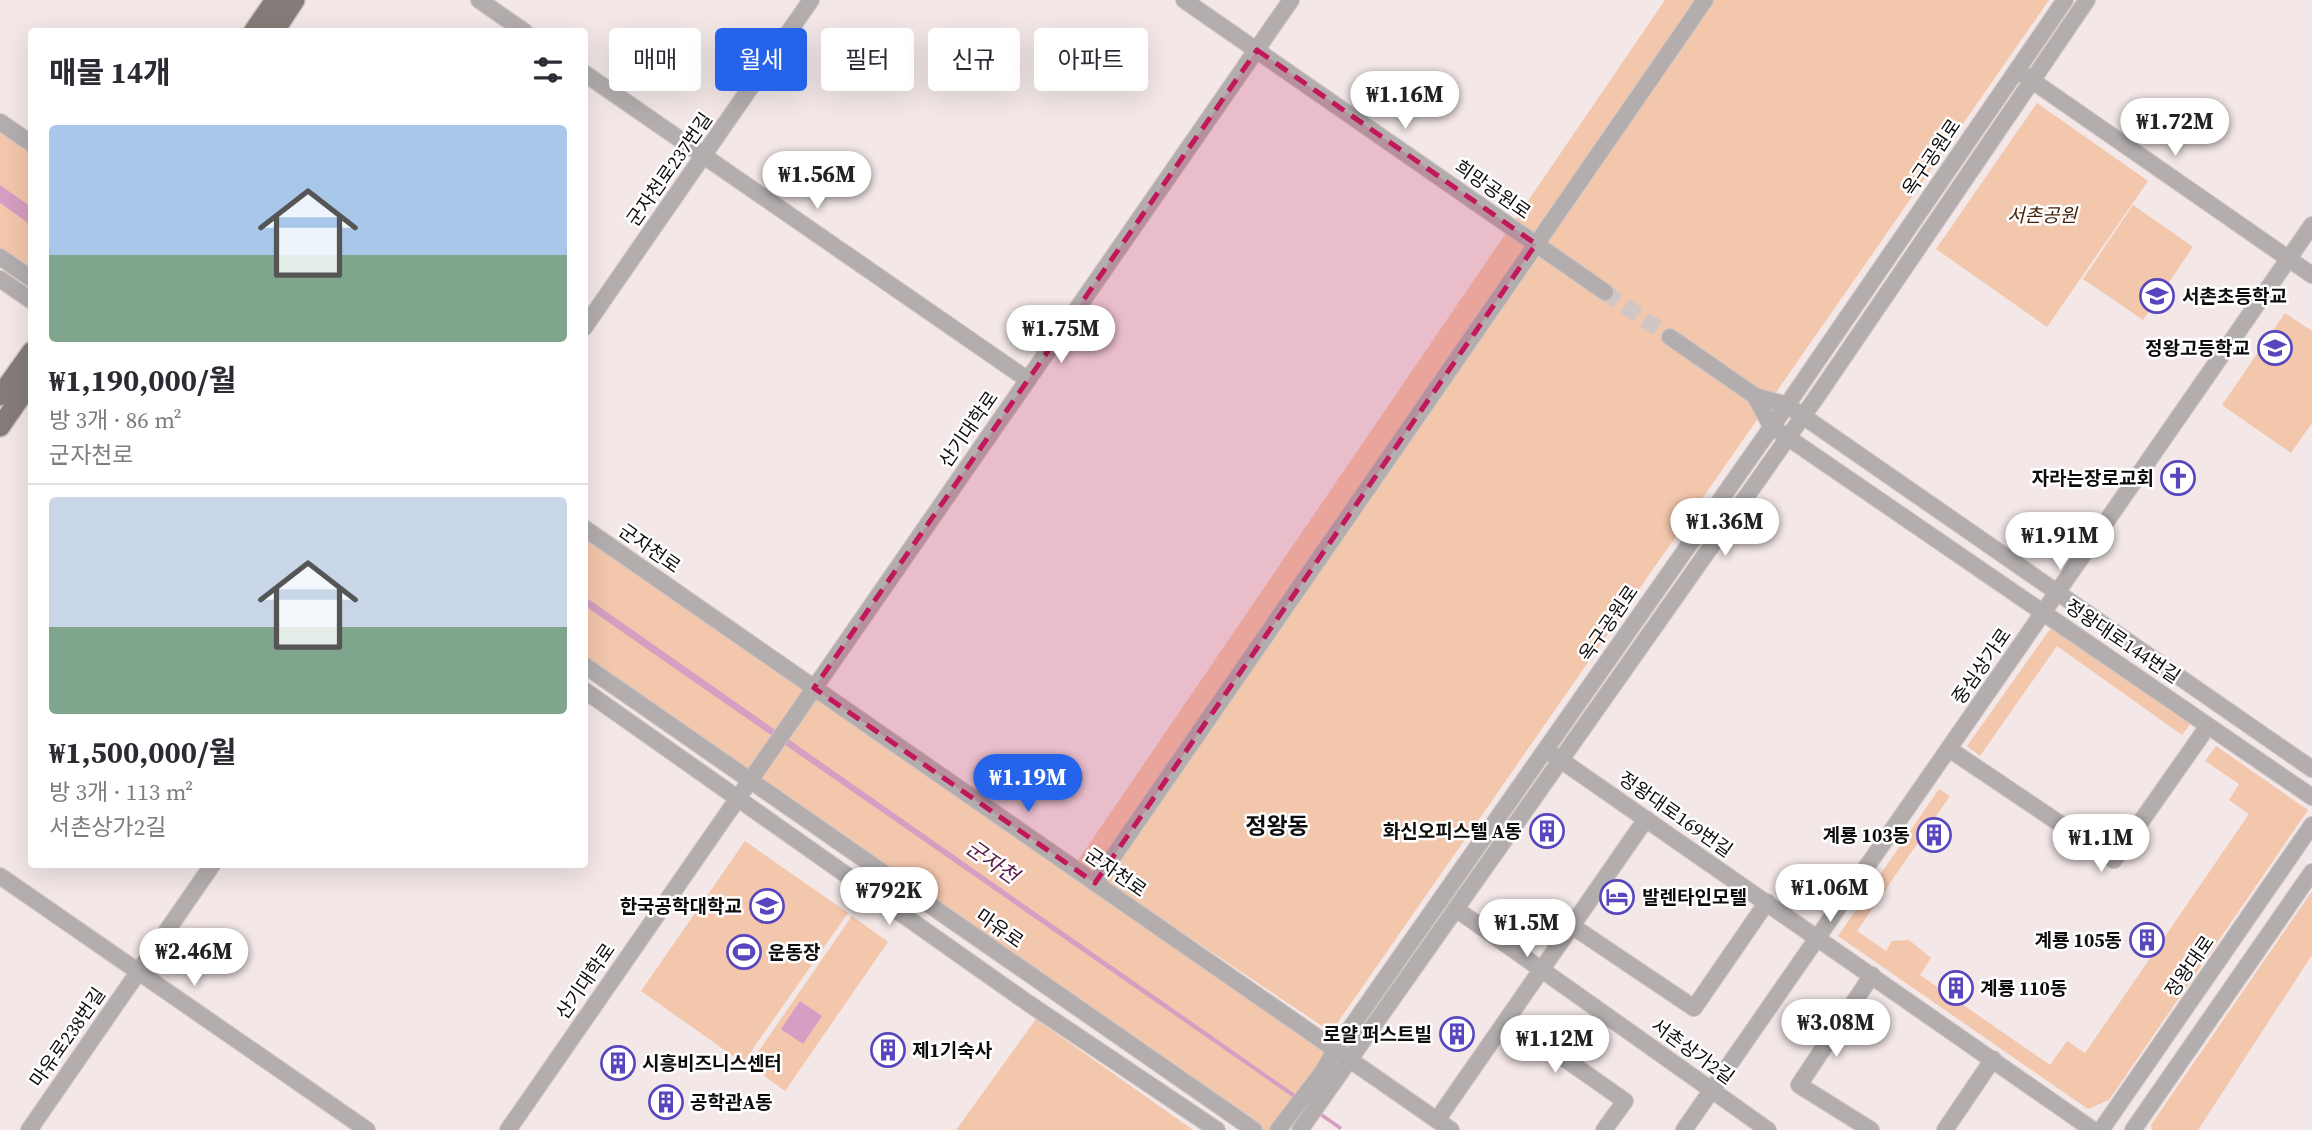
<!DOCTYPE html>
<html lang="ko">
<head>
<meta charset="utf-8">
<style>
  body { margin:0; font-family:"Source Serif 4","Noto Sans KR",serif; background:#f2f2f3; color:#2b2b33; height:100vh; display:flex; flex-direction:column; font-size:26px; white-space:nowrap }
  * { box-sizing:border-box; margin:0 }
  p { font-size:23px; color:#7c7c81 }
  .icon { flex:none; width:38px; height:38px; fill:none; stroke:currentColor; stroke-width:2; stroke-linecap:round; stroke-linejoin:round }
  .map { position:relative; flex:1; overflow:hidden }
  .drawer { position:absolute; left:28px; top:28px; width:560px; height:840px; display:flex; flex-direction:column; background:#fff; border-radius:7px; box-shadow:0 7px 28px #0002 }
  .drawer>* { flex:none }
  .banner { position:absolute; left:609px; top:28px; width:665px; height:63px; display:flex; gap:14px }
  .price { position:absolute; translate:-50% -60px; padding:0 16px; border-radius:24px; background:#fff; color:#222; font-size:23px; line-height:46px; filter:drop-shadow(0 2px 4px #0008) }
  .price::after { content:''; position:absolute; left:50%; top:42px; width:21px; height:16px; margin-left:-10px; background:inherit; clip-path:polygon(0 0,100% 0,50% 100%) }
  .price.selected { background:#2563eb; color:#fff }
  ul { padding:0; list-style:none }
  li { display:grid; align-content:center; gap:14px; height:371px; padding:0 21px }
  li+li { border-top:2px solid #e1e1e2 }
  li span { display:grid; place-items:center; height:217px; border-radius:7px; color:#555 }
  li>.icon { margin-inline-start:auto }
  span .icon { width:126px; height:126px; fill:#fffc; stroke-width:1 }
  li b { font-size:30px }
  h2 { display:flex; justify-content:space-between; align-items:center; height:84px; padding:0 21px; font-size:30px }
  .chip { padding:0 24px; border-radius:7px; background:#fff; box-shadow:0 7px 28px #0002; font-size:24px; line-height:63px }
  .chip.selected { background:#2563eb; color:#fff }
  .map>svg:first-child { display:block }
</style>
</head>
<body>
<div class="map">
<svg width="2312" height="1130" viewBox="0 0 2312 1130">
  <rect width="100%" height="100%" fill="#f3e7e7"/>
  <!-- green -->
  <g fill="#f3c7ac">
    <polygon points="1665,0 2049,0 1331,1032 1077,862"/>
    <polygon points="2037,103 2148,181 2047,327 1936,249"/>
    <polygon points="0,122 31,144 31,280 0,258"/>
    <polygon points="2133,205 2193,247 2143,320 2083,279"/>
    <polygon points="2285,313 2312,331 2312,423 2291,453 2222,405"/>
    <polygon points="584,528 1335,1050 1276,1130 1254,1130 585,665"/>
    <polygon points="2053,625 2191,723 2182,735 2057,646 1980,756 1967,746"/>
    <polygon points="2216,746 2308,810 2109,1100 2088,1109 1838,936 1939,789 1950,796 1857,931 1886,951 1892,941 1909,940 1931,958 1920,975 2050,1065 2067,1041 2085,1053 2249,814 2229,800 2239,784 2205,761"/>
    <polygon points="745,841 848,913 743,1063 641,991"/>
    <polygon points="2312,891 2312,955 2198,1130 2152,1130 2151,1125"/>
    <polygon points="852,916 888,942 785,1091 749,1065"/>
    <polygon points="1036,1019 1193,1130 956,1130"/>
  </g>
  <!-- water -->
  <g fill="#d49fc2">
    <polygon points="0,185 31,207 31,225 0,203"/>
    <polygon points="584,596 1342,1127 1340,1130 585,606"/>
    <polygon points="800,1001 822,1016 803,1044 781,1029"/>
  </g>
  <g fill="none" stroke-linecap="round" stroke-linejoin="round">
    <!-- minor-tunnel -->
    <polyline stroke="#d1c6c6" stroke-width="16" stroke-dasharray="16 8" stroke-linecap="butt" points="1605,292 1670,337"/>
    <!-- minor casing -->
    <g stroke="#cfc4c4" stroke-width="18">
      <g id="minor">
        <polyline points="479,0 525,32"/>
        <polyline points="1184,0 1605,292"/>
        <polyline points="584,73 1028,380"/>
        <polyline points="2024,75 2312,275"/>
        <polyline points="0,122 32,144"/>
        <polyline points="0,257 32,279"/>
        <polyline points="0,279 32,301"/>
        <polyline points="584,328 811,0"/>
        <polyline points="1670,337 1755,396 1787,405 2312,769"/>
        <polyline points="1755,396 1771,426 2312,797"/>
        <polyline points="584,528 1451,1130"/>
        <polyline points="584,665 1254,1130"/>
        <polyline points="584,690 1028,1003 1217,1130"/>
        <polyline points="1949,749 2114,860 2208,726"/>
        <polyline points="1552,754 2093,1130"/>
        <polyline points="0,876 367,1130"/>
        <polyline points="1095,883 1705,0"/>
        <polyline points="1456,909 1768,1130"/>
        <polyline points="1572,926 1694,1008 1767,902"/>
        <polyline points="1508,1019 1625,1101 1604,1130"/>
        <polyline points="1437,1120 1646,819"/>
        <polyline points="29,1130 213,864"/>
        <polyline points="508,1130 1291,0"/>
        <polyline points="1278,1130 1322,1073 1335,1050 1787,405 2065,0"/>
        <polyline points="1300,1130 1820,392 2087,0"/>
        <polyline points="1684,1130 2312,225"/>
        <polyline points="1871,1130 1799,1085 1872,975"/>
        <polyline points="1945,1130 1993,1059"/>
        <polyline points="2101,1130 2312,825"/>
        <polyline points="2133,1130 2312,872"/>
      </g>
    </g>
    <!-- major casing -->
    <g stroke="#cfc4c4" stroke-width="22">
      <g id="major">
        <polyline points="253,32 275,0"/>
        <polyline points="274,32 295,0"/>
        <polyline points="0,396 32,351"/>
        <polyline points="0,427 32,381"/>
      </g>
    </g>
    <!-- minor -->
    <use href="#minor" stroke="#b3aead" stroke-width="16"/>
    <!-- major -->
    <use href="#major" stroke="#847c79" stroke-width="19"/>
  </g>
  <!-- marked area -->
  <path fill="#c2185b" fill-opacity="0.2" stroke="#c2185b" stroke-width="5" stroke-dasharray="14 9" stroke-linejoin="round" d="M1257,50l279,194 -441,639 -281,-195z"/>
  <!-- icons -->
  <defs>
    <g id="school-ring" transform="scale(1.75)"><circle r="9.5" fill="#fff" stroke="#5746be" stroke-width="1.5"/><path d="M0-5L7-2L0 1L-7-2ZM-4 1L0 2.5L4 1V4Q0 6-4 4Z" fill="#5746be"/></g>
    <g id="church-ring" transform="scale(1.75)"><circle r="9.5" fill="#fff" stroke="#5746be" stroke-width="1.5"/><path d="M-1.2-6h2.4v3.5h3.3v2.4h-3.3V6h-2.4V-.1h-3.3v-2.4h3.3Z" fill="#5746be"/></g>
    <g id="building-ring" transform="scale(1.75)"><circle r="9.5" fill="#fff" stroke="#5746be" stroke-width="1.5"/><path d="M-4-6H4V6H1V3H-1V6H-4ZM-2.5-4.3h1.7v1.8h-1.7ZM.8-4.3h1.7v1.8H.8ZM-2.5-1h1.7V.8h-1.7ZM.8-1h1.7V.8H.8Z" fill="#5746be"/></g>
    <g id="hotel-ring" transform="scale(1.75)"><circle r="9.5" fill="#fff" stroke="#5746be" stroke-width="1.5"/><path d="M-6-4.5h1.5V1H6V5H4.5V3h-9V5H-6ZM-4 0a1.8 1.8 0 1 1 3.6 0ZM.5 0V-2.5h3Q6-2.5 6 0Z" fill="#5746be"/></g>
    <g id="university-ring" transform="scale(1.75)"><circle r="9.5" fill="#fff" stroke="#5746be" stroke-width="1.5"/><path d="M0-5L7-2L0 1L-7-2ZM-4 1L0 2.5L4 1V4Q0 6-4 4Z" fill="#5746be"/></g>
    <g id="stadium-ring" transform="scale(1.75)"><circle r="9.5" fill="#fff" stroke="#5746be" stroke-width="1.5"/><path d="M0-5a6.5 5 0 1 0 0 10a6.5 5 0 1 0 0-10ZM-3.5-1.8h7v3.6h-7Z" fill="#5746be"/></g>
  </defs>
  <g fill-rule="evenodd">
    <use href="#school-ring" x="2157" y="296"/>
    <use href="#school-ring" x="2275" y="348"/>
    <use href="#church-ring" x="2178" y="478"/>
    <use href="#building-ring" x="1547" y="831"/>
    <use href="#building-ring" x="1934" y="835"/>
    <use href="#hotel-ring" x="1617" y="897"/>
    <use href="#university-ring" x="767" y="906"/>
    <use href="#building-ring" x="2147" y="940"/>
    <use href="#stadium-ring" x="744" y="952"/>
    <use href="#building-ring" x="1956" y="988"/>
    <use href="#building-ring" x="1457" y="1034"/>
    <use href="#building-ring" x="888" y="1050"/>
    <use href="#building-ring" x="618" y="1063"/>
    <use href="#building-ring" x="666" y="1102"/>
  </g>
  <g text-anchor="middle" stroke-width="5" stroke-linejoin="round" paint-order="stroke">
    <!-- street labels -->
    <g font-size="19" fill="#0f0c0c" stroke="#fff">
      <text transform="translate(1931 157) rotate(-56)" y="7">옥구공원로</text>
      <text transform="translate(669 169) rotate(-55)" y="7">군자천로237번길</text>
      <text transform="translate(1493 189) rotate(35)" y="7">희망공원로</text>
      <text transform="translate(968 429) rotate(-55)" y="7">산기대학로</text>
      <text transform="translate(650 548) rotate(35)" y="7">군자천로</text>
      <text transform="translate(1608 623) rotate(-55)" y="7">옥구공원로</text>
      <text transform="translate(2123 641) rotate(34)" y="7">정왕대로144번길</text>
      <text transform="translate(1981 666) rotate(-55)" y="7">중심상가로</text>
      <text transform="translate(1676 814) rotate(35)" y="7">정왕대로169번길</text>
      <text transform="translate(1116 872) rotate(35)" y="7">군자천로</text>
      <text transform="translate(1000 928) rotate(35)" y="7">마유로</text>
      <text transform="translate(2189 966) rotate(-55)" y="7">정왕대로</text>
      <text transform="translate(585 981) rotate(-55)" y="7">산기대학로</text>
      <text transform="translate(67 1037) rotate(-55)" y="7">마유로238번길</text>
      <text transform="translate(1693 1051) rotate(36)" y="7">서촌상가2길</text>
    </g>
    <!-- park labels -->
    <g font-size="19" font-style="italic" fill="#442107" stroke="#fff">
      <text x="2042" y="222">서촌공원</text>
    </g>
    <!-- poi labels -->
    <g font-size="19" font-weight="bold" fill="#0f0c0c" stroke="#fff" text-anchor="start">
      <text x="2182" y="303">서촌초등학교</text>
      <text x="2250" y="355" text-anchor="end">정왕고등학교</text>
      <text x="2154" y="485" text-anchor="end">자라는장로교회</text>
      <text x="1522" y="838" text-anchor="end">화신오피스텔 A동</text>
      <text x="1910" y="842" text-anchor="end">계룡 103동</text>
      <text x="1642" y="904">발렌타인모텔</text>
      <text x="742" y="913" text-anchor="end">한국공학대학교</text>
      <text x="2122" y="947" text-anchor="end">계룡 105동</text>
      <text x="768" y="959">운동장</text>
      <text x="1980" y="995">계룡 110동</text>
      <text x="1432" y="1041" text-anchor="end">로얄 퍼스트빌</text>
      <text x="912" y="1057">제1기숙사</text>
      <text x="642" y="1070">시흥비즈니스센터</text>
      <text x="690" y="1109">공학관A동</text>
    </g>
    <!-- water labels -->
    <g font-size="21" font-style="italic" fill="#571947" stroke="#fff">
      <text transform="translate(992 862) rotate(35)" y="7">군자천</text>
    </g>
    <!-- quarter labels -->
    <g font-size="23" font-weight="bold" fill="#0f0c0c" stroke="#fff">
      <text x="1277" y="834">정왕동</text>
    </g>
  </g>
</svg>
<b class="price" style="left:1405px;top:131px">₩1.16M</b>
<b class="price" style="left:2175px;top:158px">₩1.72M</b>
<b class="price" style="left:817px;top:211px">₩1.56M</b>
<b class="price" style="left:1061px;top:365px">₩1.75M</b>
<b class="price" style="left:1725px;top:558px">₩1.36M</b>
<b class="price" style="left:2060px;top:572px">₩1.91M</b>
<b class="price selected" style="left:1028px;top:814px">₩1.19M</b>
<b class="price" style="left:2101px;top:874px">₩1.1M</b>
<b class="price" style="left:1830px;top:924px">₩1.06M</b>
<b class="price" style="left:889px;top:927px">₩792K</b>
<b class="price" style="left:1527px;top:959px">₩1.5M</b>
<b class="price" style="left:194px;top:988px">₩2.46M</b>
<b class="price" style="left:1836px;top:1059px">₩3.08M</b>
<b class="price" style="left:1555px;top:1075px">₩1.12M</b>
<div class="banner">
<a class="chip">매매</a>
<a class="chip selected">월세</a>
<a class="chip">필터</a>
<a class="chip">신규</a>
<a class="chip">아파트</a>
</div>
<section class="drawer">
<h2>매물 14개<svg class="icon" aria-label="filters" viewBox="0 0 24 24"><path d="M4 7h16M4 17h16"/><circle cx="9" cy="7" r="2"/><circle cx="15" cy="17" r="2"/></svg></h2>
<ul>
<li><span style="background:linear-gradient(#a9c7e8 60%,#7fa58c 0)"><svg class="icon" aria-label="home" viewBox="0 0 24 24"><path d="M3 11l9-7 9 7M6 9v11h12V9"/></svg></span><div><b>₩1,190,000/월</b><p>방 3개 · 86 m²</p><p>군자천로</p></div></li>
<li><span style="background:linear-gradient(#c9d6e8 60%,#7fa58c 0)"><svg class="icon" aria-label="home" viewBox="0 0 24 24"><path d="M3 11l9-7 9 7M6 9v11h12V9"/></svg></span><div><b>₩1,500,000/월</b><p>방 3개 · 113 m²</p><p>서촌상가2길</p></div></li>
</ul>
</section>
</div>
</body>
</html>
